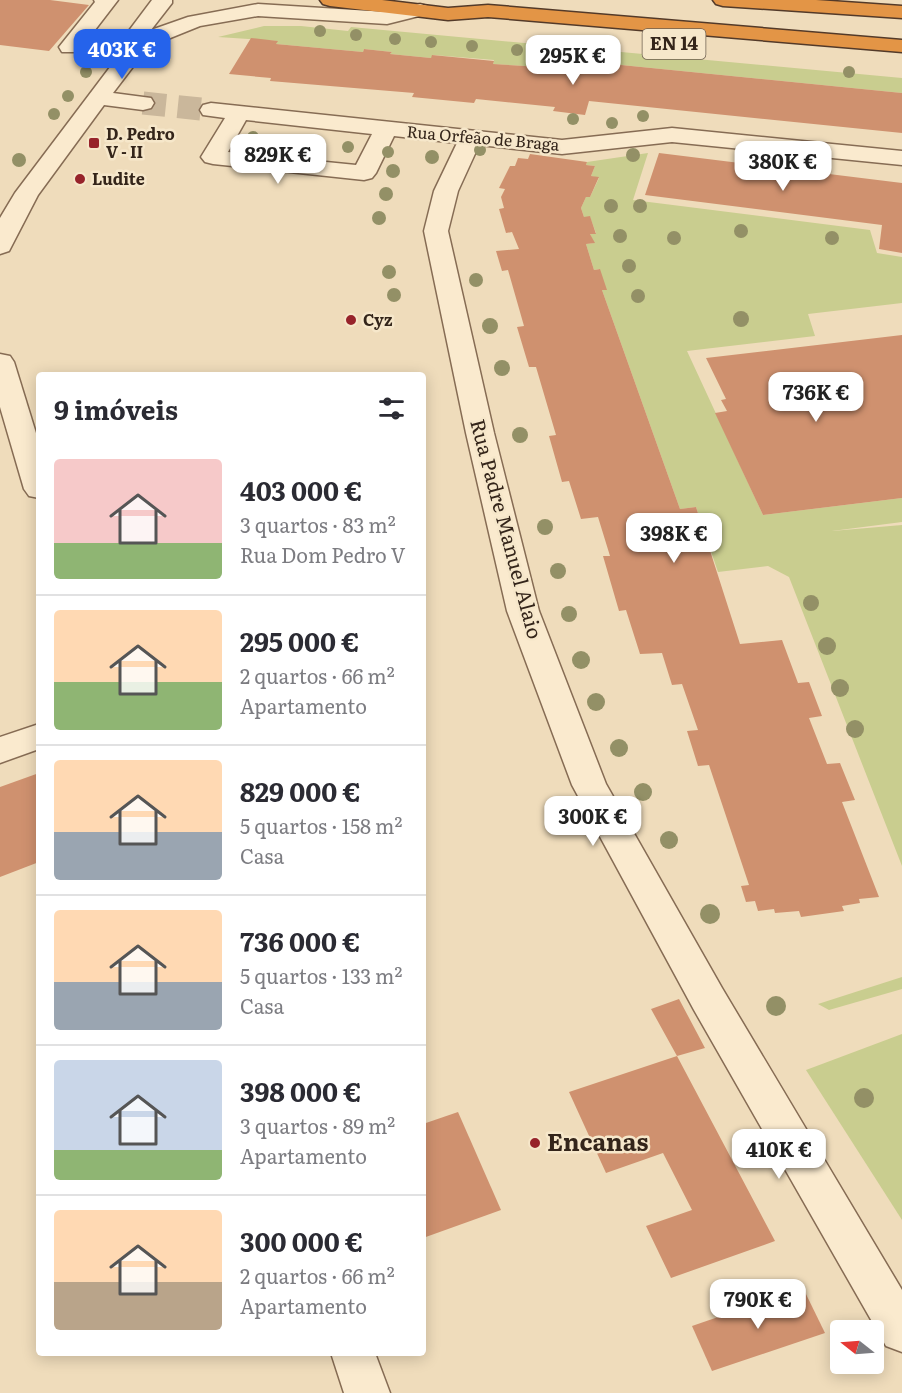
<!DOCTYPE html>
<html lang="pt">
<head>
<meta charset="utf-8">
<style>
  body { margin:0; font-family:Literata,serif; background:#f7f7f7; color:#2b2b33; height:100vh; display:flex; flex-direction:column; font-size:22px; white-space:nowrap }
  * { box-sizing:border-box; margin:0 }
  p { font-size:20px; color:#7c7c81 }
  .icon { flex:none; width:33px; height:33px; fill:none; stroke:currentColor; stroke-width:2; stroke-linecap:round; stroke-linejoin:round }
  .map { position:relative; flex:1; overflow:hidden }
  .drawer { position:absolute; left:36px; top:372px; width:390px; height:984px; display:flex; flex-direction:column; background:#fff; border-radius:6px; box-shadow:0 3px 15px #0003 }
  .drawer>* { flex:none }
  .needle { width:39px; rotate:287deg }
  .fabs { position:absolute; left:830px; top:1320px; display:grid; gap:12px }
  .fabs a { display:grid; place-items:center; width:54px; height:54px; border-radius:6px; background:#fff; box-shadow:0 3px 15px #0003; font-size:30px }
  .price { position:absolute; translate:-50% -51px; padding:0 14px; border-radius:12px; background:#fff; color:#222; font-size:20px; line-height:39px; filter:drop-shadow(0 2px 3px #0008) }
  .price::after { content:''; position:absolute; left:50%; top:36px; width:18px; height:14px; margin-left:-9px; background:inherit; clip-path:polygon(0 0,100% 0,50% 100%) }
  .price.selected { background:#2563eb; color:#fff }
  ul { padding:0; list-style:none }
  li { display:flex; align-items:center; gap:18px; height:150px; padding:0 18px }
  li+li { border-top:2px solid #e1e1e2 }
  li span { display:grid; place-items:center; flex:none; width:168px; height:120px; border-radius:6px; color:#555 }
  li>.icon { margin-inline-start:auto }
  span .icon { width:72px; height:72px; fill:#fffc; stroke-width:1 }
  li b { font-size:26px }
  h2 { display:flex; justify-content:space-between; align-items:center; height:72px; padding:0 18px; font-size:26px }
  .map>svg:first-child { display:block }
</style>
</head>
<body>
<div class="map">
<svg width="902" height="1393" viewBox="0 0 902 1393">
  <rect width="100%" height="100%" fill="#efdcbb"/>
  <!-- green -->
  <g fill="#c9cd8f">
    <polygon points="264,26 301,26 348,31 351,27 902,78 902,93 601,63 597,74 557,70 558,68 493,64 494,60 433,55 431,58 390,54 392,52 364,49 363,52 276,44 277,41 218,37"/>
    <polygon points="648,153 633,200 870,230 877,253 902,257 902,303 808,314 815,336 687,351 763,515 902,498 902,522 832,531 902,525 902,866 789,577 768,566 718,572 696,507 680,509 602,290 606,290 599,269 594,270 586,244 594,243 590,234 596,233 590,217 584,217 581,208 586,197 590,197 599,178 591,176 595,166 586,165 587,162"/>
    <polygon points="902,977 902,989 829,1010 818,1004"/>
    <polygon points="902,1034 902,1220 806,1070"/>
  </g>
  <!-- building -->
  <g fill="#cf916f">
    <polygon points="0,0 50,0 89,5 49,51 0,45"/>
    <polygon points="251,38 278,41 276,44 363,52 364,49 392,52 390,54 431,58 432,55 494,61 493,64 558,68 557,70 597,74 601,63 902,93 902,133 589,101 585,115 553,111 555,107 476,99 474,103 412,97 414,93 270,81 271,78 229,74"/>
    <polygon points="659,153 902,183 902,253 879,249 882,225 645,195"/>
    <polygon points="530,154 587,162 586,165 595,166 591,176 599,177 590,197 586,197 581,208 584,217 590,216 596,234 590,234 595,243 586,244 594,270 600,269 607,290 602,290 680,509 696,507 740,644 782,640 798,683 809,682 822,716 809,718 827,764 840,763 855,800 842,802 879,897 859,899 860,903 842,906 844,911 801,917 799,911 775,913 774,909 758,911 755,901 746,902 741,886 749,885 709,765 698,766 687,731 698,730 682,684 672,685 662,653 640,654 626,610 619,611 603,556 610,556 598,517 581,519 569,481 562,482 549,436 556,435 536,367 529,367 517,327 524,326 508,270 502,271 496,251 519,249 512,232 506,233 499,209 504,208 501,197 505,189 499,188 510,166 515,166 518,158 528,159"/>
    <polygon points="902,335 902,498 763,515 715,413 727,411 721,400 726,399 706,358"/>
    <polygon points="39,773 39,862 0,877 0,787"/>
    <polygon points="679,999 705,1048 677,1056 775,1241 671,1278 646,1226 692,1210 663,1153 606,1173 569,1092 677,1056 651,1009"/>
    <polygon points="458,1112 501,1210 423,1238 423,1124"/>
    <polygon points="803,1288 825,1333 712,1371 692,1326"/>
  </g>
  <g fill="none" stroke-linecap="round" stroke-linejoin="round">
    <!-- minor-tunnel -->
    <polyline stroke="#cab79b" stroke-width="23" stroke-dasharray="23 12" stroke-linecap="butt" points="143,103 211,110"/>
    <!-- minor casing -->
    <g stroke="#866c54" stroke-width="3">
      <g id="minor">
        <polygon points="94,0 118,0 78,52 62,52 59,47 95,2"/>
        <polygon points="152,0 172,0 172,3 151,30 188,17 258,4 387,12 420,4 427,6 430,10 427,14 387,24 258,16 200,26 148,47 113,93 151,98 154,103 151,108 143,110 104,105 38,195 9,251 0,254 0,218 15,193 129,42 128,32"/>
        <path d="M211,103l351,37 110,-12 230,23v14l-230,-23 -110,12 -83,-9 -21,46 -10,40 46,202 45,178 67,173 116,204 180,302v62l-16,-6 -192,-336 -122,-225 -65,-174 -41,-178 -42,-202 10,-40 23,-48 -63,-7 -18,37 -4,5 -8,2 -151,-16 -8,-2 -4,-5 24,-39 -22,-3 -3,-5 3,-5zM246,120l126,14 -16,31 -128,-13z"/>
        <polygon points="0,354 10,356 14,362 39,443 39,498 29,496 24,489 0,407"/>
        <polygon points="39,724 39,749 0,763 0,737"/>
        <polygon points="331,1353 375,1353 390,1393 344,1393"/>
      </g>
    </g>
    <!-- highway casing -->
    <g stroke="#533a29" stroke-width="3">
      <g id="highway">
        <polygon points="320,0 382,0 448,8 488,5 902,40 902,52 488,17 448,20 330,6 323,4"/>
        <polygon points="713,0 816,0 902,6 902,18 723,6 716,4"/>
      </g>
    </g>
    <!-- minor -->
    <use href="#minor" fill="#faeace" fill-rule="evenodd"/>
    <!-- highway -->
    <use href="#highway" fill="#e39546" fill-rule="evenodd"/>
  </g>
  <!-- trees -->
  <g fill="#939066">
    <circle cx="320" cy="31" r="6"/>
    <circle cx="356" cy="35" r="6"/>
    <circle cx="395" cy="39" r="6"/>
    <circle cx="431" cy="42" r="6"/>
    <circle cx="472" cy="46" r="6"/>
    <circle cx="517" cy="50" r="6"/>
    <circle cx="559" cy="54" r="6"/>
    <circle cx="592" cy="57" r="6"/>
    <circle cx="86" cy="72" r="6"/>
    <circle cx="849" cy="72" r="6"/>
    <circle cx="68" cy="96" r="6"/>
    <circle cx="54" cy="114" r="6"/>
    <circle cx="643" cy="116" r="6"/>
    <circle cx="573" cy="119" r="6"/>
    <circle cx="612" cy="123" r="6"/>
    <circle cx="253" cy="137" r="6"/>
    <circle cx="304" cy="142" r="6"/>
    <circle cx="348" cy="147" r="6"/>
    <circle cx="480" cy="150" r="6"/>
    <circle cx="388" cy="152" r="6"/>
    <circle cx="633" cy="155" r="7"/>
    <circle cx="432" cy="157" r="7"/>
    <circle cx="19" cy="160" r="7"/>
    <circle cx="393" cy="171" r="7"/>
    <circle cx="386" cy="194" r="7"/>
    <circle cx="611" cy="206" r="7"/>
    <circle cx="640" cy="206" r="7"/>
    <circle cx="379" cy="218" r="7"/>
    <circle cx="741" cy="231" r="7"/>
    <circle cx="620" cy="236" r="7"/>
    <circle cx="674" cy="238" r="7"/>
    <circle cx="832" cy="238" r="7"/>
    <circle cx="629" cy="266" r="7"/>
    <circle cx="389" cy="272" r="7"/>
    <circle cx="476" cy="280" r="7"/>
    <circle cx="394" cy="295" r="7"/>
    <circle cx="638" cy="296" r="7"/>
    <circle cx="741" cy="319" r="8"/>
    <circle cx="490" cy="326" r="8"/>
    <circle cx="502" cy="368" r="8"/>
    <circle cx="520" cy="435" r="8"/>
    <circle cx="545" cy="527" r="8"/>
    <circle cx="558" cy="571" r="8"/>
    <circle cx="811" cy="603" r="8"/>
    <circle cx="569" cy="614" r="8"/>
    <circle cx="827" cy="646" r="9"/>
    <circle cx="581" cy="660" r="9"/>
    <circle cx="840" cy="688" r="9"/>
    <circle cx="596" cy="702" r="9"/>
    <circle cx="855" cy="729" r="9"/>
    <circle cx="619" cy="748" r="9"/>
    <circle cx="643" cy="792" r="9"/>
    <circle cx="669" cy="840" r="9"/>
    <circle cx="710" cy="914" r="10"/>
    <circle cx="776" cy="1006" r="10"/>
    <circle cx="864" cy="1098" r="10"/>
  </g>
  <!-- markers -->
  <g fill="#97232a" stroke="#f6e7ca" stroke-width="2">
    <rect x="88" y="137" width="12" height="12" rx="3"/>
    <circle cx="80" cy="179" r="6"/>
    <circle cx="351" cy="320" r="6"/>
    <circle cx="535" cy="1143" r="6"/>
  </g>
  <g text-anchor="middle" stroke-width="5" stroke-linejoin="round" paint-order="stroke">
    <!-- far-poi labels -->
    <g font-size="16" font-weight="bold" fill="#34251a" stroke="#f6e7ca" text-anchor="start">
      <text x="106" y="140">D. Pedro<tspan x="106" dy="18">V - II</tspan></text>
      <text x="92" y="185">Ludite</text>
      <text x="363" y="326">Cyz</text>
    </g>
    <!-- far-street labels -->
    <g font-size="16" fill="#34251a" stroke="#f6e7ca">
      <text transform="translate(483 138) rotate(5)" y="6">Rua Orfeão de Braga</text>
    </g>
    <!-- shield labels -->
    <rect fill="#f6e7ca" stroke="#6e5f4f" stroke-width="1.5" x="642.5" y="29" width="63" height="30" rx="4.5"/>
    <g font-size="18" font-weight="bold" fill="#34251a">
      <text x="674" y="50">EN 14</text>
    </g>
    <!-- street labels -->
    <g font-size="20" fill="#34251a" stroke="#f6e7ca">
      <text transform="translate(506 529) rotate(75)" y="7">Rua Padre Manuel Alaio</text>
    </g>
    <!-- near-poi labels -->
    <g font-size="24" font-weight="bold" fill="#34251a" stroke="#f6e7ca" text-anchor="start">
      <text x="547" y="1151">Encanas</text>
    </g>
  </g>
</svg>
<div class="fabs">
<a><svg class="needle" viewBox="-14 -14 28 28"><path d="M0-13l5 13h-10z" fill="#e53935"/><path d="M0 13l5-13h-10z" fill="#7c7c81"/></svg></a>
</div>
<b class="price selected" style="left:122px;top:80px">403K €</b>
<b class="price" style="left:573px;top:86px">295K €</b>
<b class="price" style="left:278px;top:185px">829K €</b>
<b class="price" style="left:783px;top:192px">380K €</b>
<b class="price" style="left:816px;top:423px">736K €</b>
<b class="price" style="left:674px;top:564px">398K €</b>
<b class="price" style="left:593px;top:847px">300K €</b>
<b class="price" style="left:779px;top:1180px">410K €</b>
<b class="price" style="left:758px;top:1330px">790K €</b>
<section class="drawer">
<h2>9 imóveis<svg class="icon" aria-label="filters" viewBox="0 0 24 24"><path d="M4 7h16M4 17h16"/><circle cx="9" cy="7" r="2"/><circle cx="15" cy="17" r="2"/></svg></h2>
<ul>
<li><span style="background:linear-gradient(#f6c9c9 70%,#8fb573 0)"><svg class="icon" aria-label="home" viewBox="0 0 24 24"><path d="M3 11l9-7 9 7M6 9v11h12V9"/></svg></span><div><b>403 000 €</b><p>3 quartos · 83 m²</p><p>Rua Dom Pedro V</p></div></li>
<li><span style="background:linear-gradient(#ffd9b3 60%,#8fb573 0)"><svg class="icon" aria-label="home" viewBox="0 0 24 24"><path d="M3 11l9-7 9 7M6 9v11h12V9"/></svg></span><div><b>295 000 €</b><p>2 quartos · 66 m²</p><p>Apartamento</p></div></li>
<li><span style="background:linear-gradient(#ffd9b3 60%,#9aa5b1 0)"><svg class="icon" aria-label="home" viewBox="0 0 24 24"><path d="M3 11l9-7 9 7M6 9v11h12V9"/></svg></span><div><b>829 000 €</b><p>5 quartos · 158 m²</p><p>Casa</p></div></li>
<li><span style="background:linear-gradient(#ffd9b3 60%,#9aa5b1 0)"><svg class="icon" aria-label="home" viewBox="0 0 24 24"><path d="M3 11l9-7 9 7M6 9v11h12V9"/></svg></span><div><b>736 000 €</b><p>5 quartos · 133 m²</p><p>Casa</p></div></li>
<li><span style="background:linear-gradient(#c9d6e8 75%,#8fb573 0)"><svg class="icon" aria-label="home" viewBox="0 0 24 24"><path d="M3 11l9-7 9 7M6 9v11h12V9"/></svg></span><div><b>398 000 €</b><p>3 quartos · 89 m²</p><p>Apartamento</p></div></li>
<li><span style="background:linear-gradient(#ffd9b3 60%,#b9a48a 0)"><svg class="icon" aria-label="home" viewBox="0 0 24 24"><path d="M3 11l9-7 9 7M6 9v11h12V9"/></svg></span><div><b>300 000 €</b><p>2 quartos · 66 m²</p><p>Apartamento</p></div></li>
</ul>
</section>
</div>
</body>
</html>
